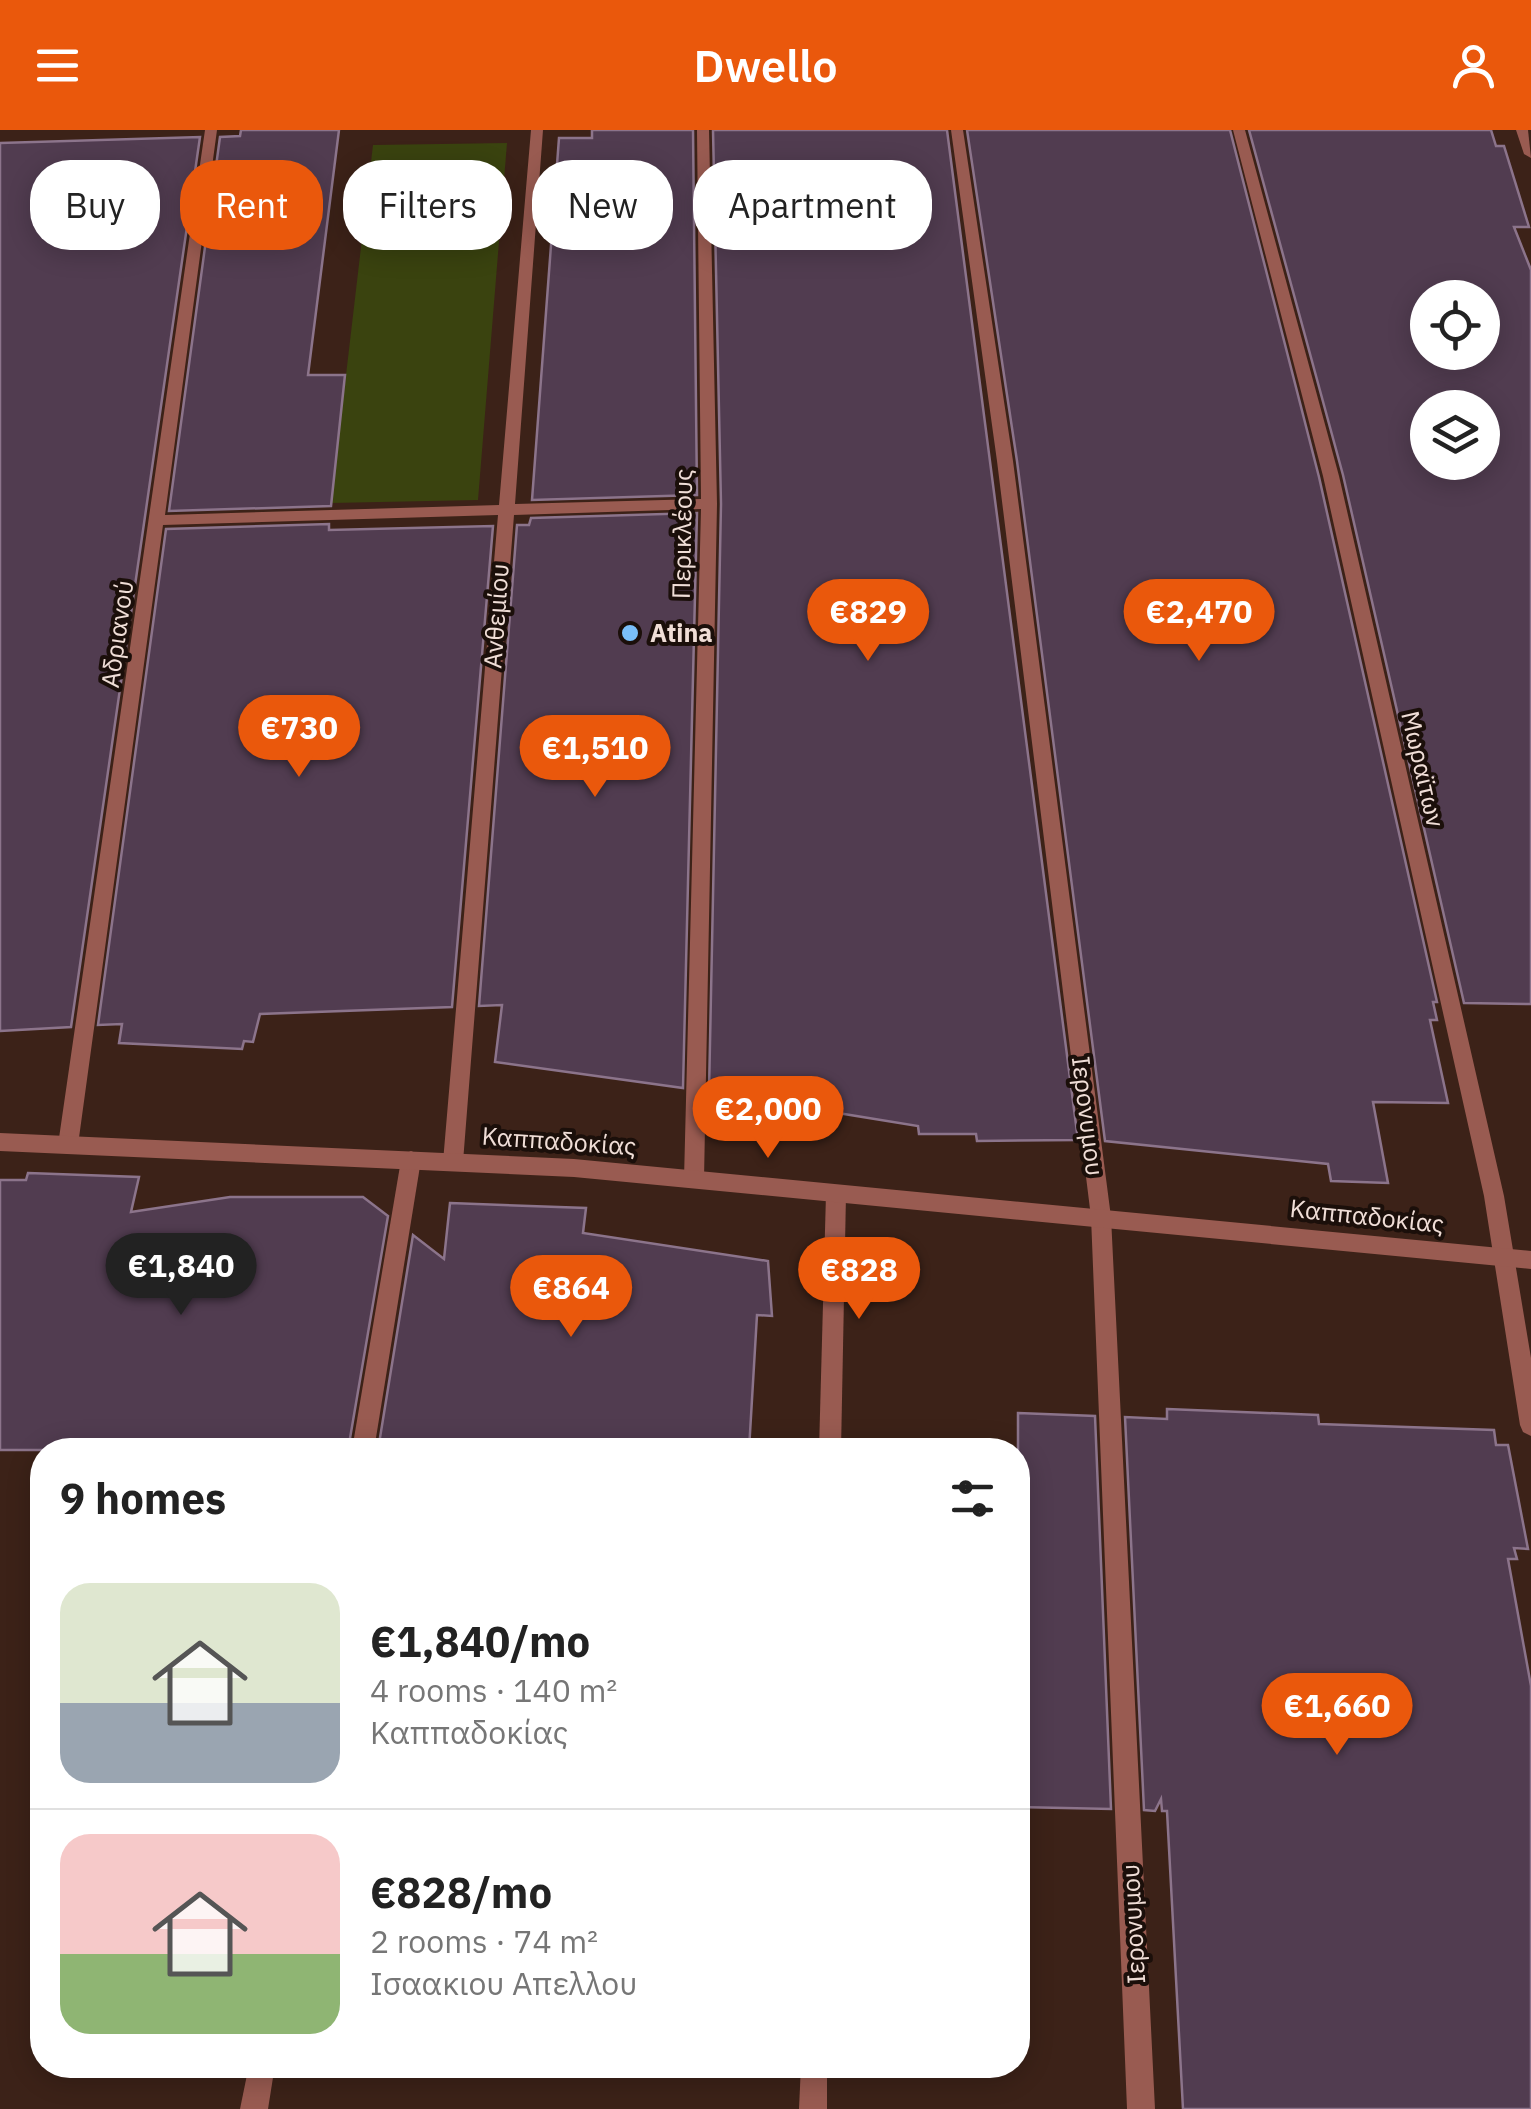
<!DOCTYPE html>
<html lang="en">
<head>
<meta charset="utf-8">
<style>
  body { margin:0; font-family:"IBM Plex Sans",sans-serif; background:#f2f2f2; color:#222; height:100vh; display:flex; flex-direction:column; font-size:38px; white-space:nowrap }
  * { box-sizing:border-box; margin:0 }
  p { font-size:32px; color:#767676 }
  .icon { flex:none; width:55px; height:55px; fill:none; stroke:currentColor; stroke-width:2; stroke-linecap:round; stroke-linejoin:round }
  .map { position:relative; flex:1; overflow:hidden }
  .details { position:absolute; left:30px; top:1308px; width:1000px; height:640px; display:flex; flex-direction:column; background:#fff; border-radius:40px; box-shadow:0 5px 25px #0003 }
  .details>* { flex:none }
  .hud { position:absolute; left:30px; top:30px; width:1000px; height:90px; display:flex; gap:20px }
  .tools { position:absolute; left:1410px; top:150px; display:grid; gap:20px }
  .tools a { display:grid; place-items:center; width:90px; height:90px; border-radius:50%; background:#fff; box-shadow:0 5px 25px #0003; font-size:50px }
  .price { position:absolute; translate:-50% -85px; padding:0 22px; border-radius:35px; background:#ea580c; color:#fff; font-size:32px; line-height:65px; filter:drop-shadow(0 2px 5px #0008) }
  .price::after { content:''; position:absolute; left:50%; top:60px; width:30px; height:22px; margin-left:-15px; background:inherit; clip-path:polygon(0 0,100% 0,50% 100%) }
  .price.active { background:#222; color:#fff }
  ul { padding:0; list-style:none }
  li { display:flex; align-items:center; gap:30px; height:250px; padding:0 30px }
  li+li { border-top:2px solid #e0e0e0 }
  li span { display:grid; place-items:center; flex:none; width:280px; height:200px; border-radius:30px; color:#555 }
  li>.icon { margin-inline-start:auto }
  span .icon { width:120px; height:120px; fill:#fffc; stroke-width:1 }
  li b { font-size:42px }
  h2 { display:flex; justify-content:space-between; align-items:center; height:120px; padding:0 30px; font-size:42px }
  .pill { padding:0 35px; border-radius:40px; background:#fff; box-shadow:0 5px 25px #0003; font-size:35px; line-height:90px }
  .pill.active { background:#ea580c; color:#fff }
  header { display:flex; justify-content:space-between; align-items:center; height:130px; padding:0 30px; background:#ea580c; color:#fff; font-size:45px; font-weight:600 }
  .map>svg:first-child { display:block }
</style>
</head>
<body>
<header><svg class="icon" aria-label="menu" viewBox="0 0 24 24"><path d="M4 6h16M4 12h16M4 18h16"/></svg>Dwello<svg class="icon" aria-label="person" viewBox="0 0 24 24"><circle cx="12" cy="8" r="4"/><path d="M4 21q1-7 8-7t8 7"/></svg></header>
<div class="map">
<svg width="1531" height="1979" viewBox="0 0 1531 1979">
  <rect width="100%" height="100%" fill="#3c2218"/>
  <!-- green -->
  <polygon fill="#3a430f" points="507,13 478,370 331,373 373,15"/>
  <!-- building -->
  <g fill="#513c50" stroke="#8c748b" stroke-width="2.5" fill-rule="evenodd">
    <polygon points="241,0 339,0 308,245 345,245 331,376 169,381 220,7 240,6"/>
    <polygon points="592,0 693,0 697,365 532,370 559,8 592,8"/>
    <polygon points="713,0 947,0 1078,1010 977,1011 976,1004 919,1004 918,996 709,962 721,374"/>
    <polygon points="967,0 1230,0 1319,347 1437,872 1433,872 1437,890 1430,890 1448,973 1373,972 1388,1053 1331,1051 1328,1034 1105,1011 1017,331"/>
    <path d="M1249,0h242l5,16h8l25,81h-15l17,43v734l-67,-1 -121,-528zM1428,168h54v54h-54zM1428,278h54v54h-54z"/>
    <polygon points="200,7 71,897 0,901 0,13"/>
    <polygon points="697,383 683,958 495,932 502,875 479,876 517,395 529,395 531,388"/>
    <polygon points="329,394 329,400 493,396 452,877 260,884 253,912 244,911 242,919 119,913 122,894 98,895 166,399"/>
    <polygon points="28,1043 139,1047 131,1082 230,1067 363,1067 388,1086 348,1320 0,1320 0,1050 26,1050"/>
    <polygon points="450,1073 586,1078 583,1103 768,1131 772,1186 757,1185 749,1320 378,1320 413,1105 444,1129"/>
    <polygon points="1167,1279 1318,1285 1319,1294 1494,1300 1496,1315 1508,1315 1528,1419 1514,1418 1517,1429 1508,1429 1531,1556 1531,1979 1183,1979 1167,1681 1162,1681 1161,1669 1155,1681 1144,1680 1125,1287 1167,1289"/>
    <polygon points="1018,1283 1095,1286 1111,1679 1018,1677"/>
  </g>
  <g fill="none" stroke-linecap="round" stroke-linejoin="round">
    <!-- minor -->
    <g fill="#995b51" fill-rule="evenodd">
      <polygon points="205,0 217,0 165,385 499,375 531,0 543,0 515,374 701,369 697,0 709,0 717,374 704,1049 701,1055 694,1058 687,1055 684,1049 701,379 514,385 463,1032 460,1038 453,1041 446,1038 443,1032 498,385 163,395 78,1015 75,1021 68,1024 61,1021 58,1015"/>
      <polygon points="951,0 963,0 1013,331 1111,1087 1155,1979 1127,1979 1091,1087 997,331"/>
      <polygon points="1233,0 1245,0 1339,346 1504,1066 1531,1228 1531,1306 1523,1302 1520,1295 1484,1066 1323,346"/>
      <polygon points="1516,0 1528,0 1531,28 1524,24"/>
      <polygon points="411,1021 418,1024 421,1030 374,1320 352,1320 401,1030 404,1024"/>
      <polygon points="836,1055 843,1058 846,1064 841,1320 819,1320 826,1064 829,1058"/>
      <polygon points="249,1935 275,1935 268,1979 240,1979"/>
      <polygon points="801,1935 827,1935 827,1979 799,1979"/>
    </g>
    <!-- tertiary -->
    <polygon fill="#995b51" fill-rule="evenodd" points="0,1003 574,1029 1531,1121 1531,1139 574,1047 0,1021"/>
  </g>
  <!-- markers -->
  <circle fill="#7abff8" stroke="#1b0f0a" stroke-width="4" cx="630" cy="503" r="10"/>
  <g text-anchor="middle" stroke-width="8" stroke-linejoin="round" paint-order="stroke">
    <!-- street labels -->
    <g font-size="25" fill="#f0ded7" stroke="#1b0f0a">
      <text transform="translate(682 404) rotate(-89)" y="9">Περικλέους</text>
      <text transform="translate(496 486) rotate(-86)" y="9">Ανθεμίου</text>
      <text transform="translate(117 504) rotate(-82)" y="9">Αδριανού</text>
      <text transform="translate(1423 639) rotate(77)" y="9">Μωραϊτων</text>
      <text transform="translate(1088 986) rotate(83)" y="9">Ιερονυμου</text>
      <text transform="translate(559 1011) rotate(4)" y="9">Καππαδοκίας</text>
      <text transform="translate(1367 1086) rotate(6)" y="9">Καππαδοκίας</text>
      <text transform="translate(1133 1794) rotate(-93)" y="9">Ιερονυμου</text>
    </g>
    <!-- poi labels -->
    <g font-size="25" font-weight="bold" fill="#f0ded7" stroke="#1b0f0a" text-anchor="start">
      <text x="650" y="512">Atina</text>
    </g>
  </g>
</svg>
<div class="tools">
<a><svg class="icon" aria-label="locate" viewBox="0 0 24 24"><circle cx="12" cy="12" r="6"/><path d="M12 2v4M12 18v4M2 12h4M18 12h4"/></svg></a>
<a><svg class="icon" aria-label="layers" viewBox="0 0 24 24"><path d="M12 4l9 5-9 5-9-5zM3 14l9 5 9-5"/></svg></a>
</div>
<b class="price" style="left:868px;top:534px">€829</b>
<b class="price" style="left:1199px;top:534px">€2,470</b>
<b class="price" style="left:299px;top:650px">€730</b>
<b class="price" style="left:595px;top:670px">€1,510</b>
<b class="price" style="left:768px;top:1031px">€2,000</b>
<b class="price active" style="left:181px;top:1188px">€1,840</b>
<b class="price" style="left:859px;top:1192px">€828</b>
<b class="price" style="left:571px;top:1210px">€864</b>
<b class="price" style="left:1337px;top:1628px">€1,660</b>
<div class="hud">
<a class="pill">Buy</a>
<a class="pill active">Rent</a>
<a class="pill">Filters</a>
<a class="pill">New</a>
<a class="pill">Apartment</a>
</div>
<section class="details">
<h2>9 homes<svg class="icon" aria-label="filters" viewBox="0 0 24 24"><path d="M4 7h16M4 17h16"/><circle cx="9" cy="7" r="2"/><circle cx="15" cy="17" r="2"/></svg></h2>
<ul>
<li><span style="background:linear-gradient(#dfe7d0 60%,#9aa5b1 0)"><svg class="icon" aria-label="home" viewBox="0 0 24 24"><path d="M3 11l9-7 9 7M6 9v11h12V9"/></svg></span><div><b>€1,840/mo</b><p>4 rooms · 140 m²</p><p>Καππαδοκίας</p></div></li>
<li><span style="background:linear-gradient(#f6c9c9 60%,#8fb573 0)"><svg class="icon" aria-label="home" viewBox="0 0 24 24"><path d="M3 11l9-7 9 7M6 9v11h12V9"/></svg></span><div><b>€828/mo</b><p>2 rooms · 74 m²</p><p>Ισαακιου Απελλου</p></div></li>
</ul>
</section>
</div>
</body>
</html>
